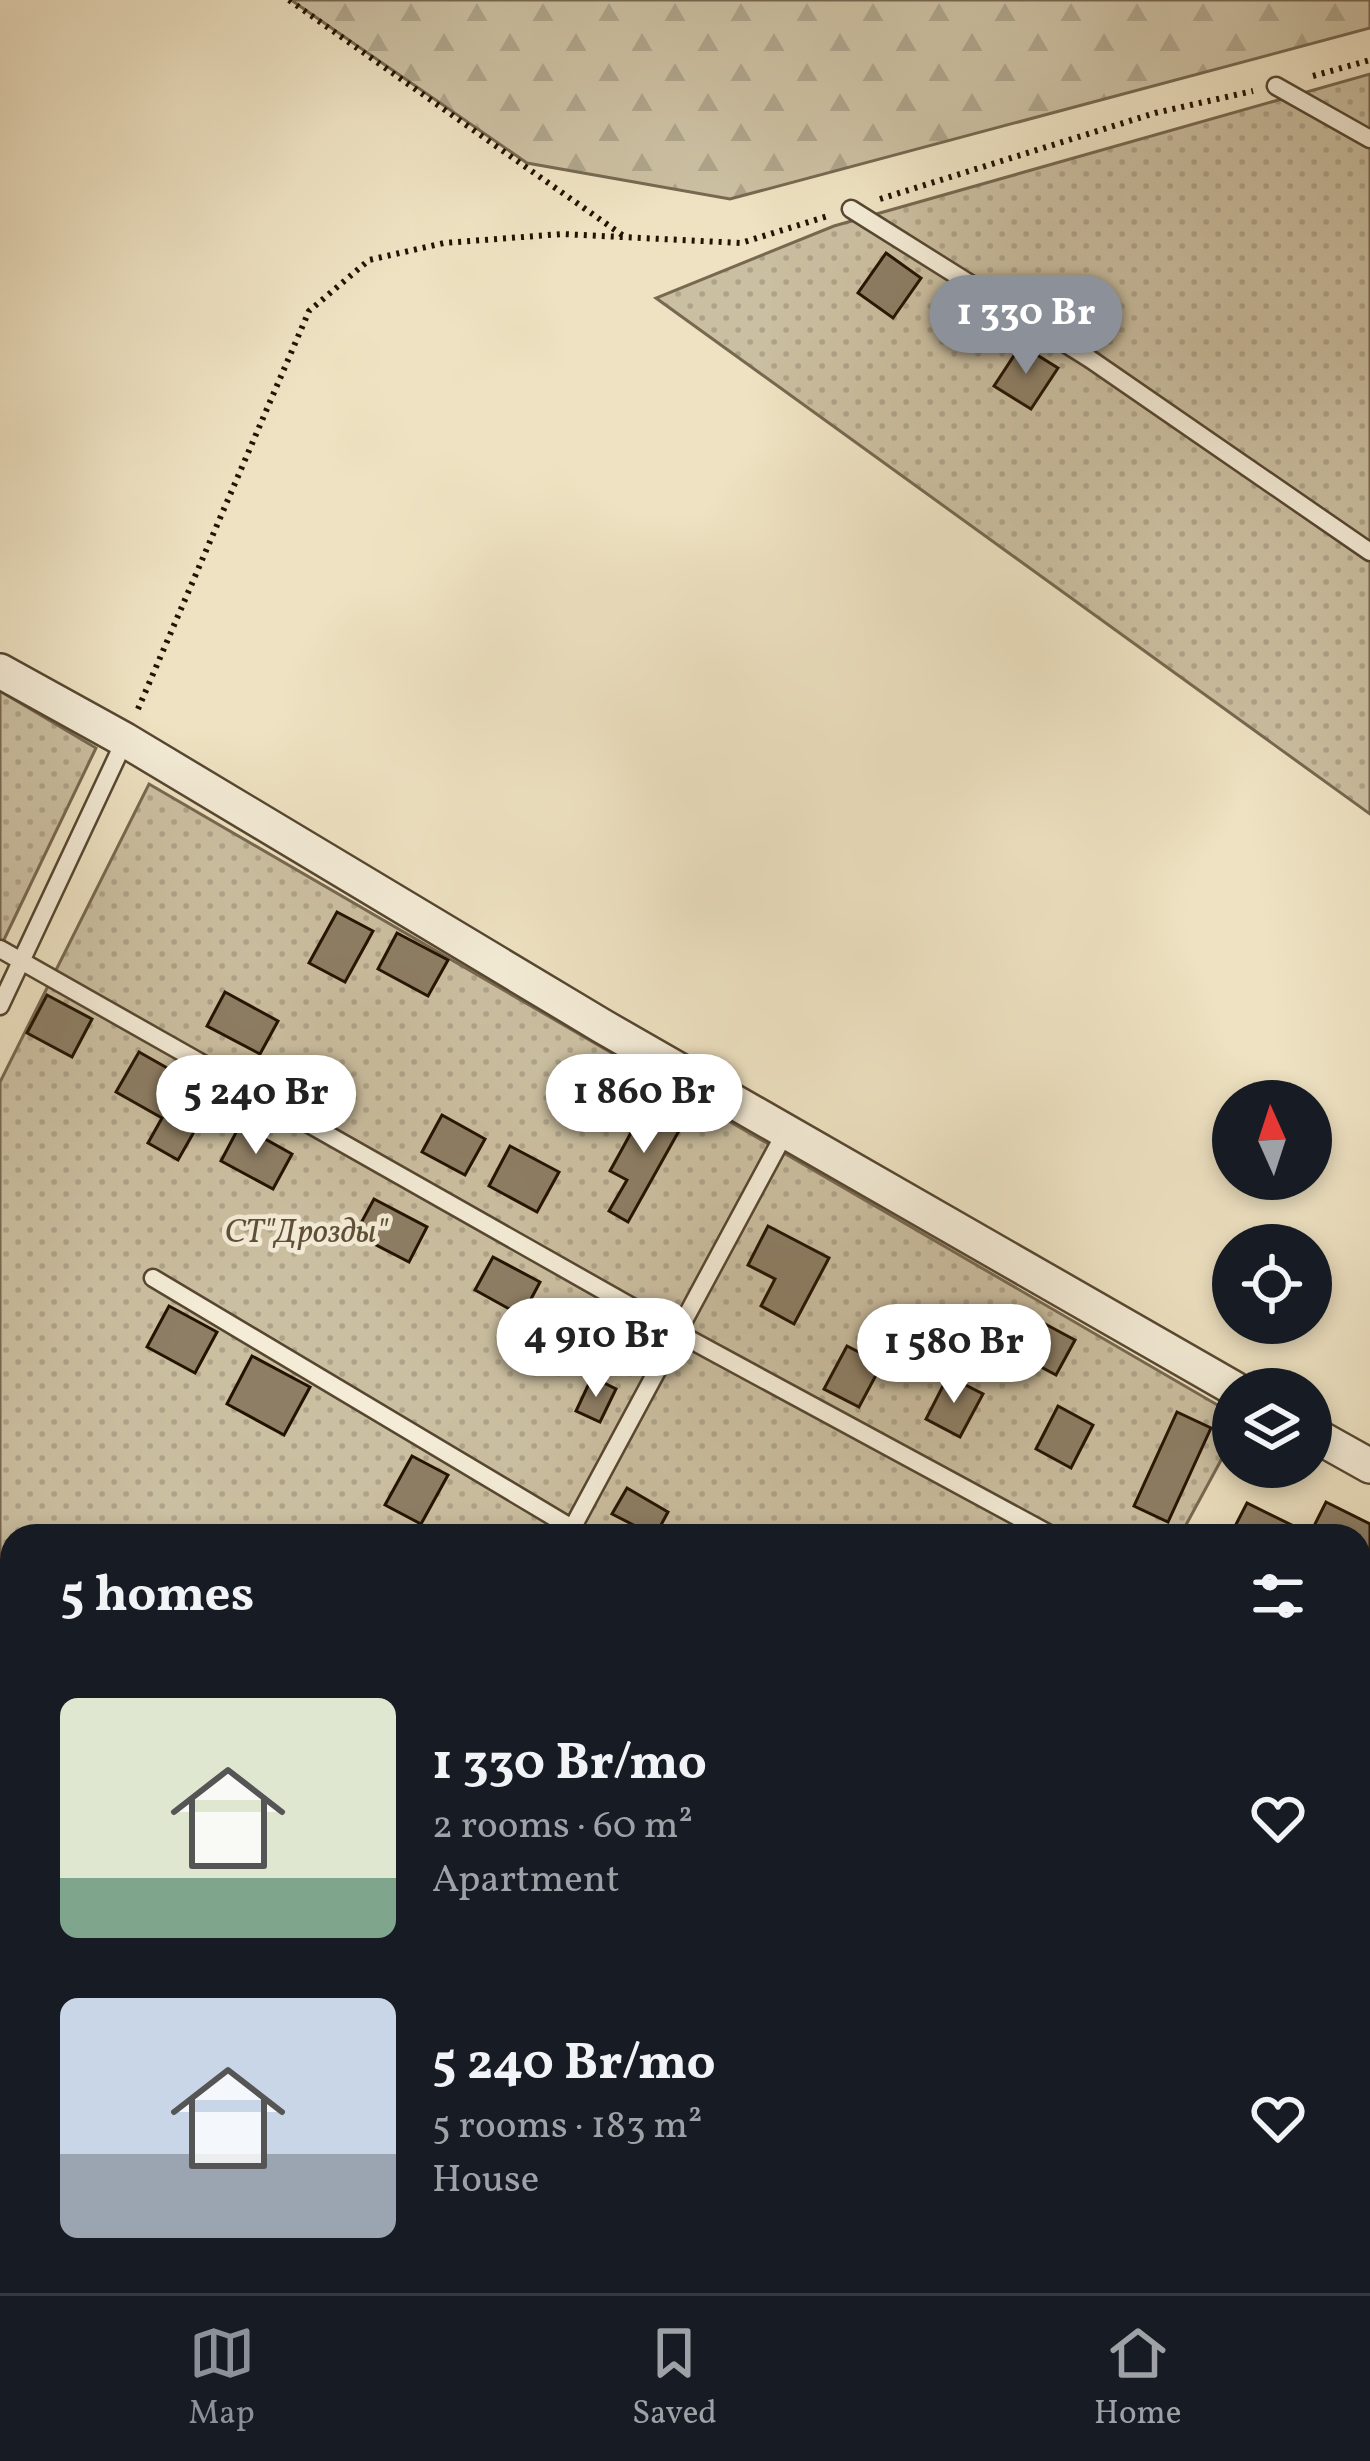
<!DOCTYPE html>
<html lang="en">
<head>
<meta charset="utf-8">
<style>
  body { margin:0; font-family:Vollkorn,serif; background:#20242c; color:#f1f3f6; height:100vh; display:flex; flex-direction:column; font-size:45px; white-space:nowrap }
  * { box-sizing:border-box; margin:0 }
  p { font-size:39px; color:#9ea1a6 }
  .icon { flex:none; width:66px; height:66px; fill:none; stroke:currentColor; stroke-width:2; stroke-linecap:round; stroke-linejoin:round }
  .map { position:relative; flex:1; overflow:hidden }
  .drawer { position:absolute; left:0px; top:1524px; width:1371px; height:771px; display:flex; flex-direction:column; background:#171b24; border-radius:36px 36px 0 0; box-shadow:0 6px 18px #0003 }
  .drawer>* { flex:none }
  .needle { width:78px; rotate:357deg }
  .buttons { position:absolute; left:1212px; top:1080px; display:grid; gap:24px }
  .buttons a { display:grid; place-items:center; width:120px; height:120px; border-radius:50%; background:#171b24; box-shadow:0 6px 18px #0003; font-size:60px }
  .price { position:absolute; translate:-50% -102px; padding:0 27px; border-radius:42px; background:#fff; color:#222; font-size:39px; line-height:78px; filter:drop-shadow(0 3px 6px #0008) }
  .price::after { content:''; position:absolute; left:50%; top:72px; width:36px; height:27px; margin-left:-18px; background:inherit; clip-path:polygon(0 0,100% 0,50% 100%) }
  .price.active { background:#8c9099; color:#fff }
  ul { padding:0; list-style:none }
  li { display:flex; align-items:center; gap:36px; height:300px; padding:0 60px }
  li span { display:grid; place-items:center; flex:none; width:336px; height:240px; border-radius:18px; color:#555 }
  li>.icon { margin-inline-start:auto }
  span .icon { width:144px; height:144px; fill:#fffc; stroke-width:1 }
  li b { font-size:51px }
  h2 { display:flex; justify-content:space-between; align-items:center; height:144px; padding:0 60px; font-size:51px }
  .dock { display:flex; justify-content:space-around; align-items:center; height:168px; border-top:3px solid #363941; background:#171b24; font-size:33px; color:#9ea1a6 }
  .dock a { display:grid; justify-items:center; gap:6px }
  .dock .active { color:#8c9099 }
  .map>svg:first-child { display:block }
</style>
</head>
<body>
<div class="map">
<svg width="1370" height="2293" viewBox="0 0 1370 2293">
  <defs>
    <pattern id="grass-dots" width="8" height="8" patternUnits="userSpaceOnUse" patternTransform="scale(3)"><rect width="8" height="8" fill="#cbbfa1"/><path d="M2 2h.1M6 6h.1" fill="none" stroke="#aea389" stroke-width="1.8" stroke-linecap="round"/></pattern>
    <pattern id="forest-firs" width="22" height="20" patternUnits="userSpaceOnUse" patternTransform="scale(3)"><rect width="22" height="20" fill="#cbbfa1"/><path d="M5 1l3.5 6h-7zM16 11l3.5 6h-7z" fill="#aea389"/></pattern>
  </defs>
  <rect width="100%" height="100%" fill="#eee2c2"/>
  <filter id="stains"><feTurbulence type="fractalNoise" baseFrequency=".00167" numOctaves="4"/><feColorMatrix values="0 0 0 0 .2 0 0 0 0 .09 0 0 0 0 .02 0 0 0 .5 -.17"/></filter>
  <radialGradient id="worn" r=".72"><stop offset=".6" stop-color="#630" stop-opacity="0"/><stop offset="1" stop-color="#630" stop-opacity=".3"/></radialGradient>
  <!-- grass -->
  <g fill="url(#grass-dots)" stroke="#776850" stroke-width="3">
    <polygon points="1370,74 1370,814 656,298 834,226"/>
    <polygon points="0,691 96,748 0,948"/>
    <polygon points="149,784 1233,1414 1233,1438 1180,1536 12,1536 12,1622 0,1602 0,1082"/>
    <polygon points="1370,1889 1370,2148 1359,2143 1359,1892"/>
  </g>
  <!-- forest -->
  <g fill="url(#forest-firs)" stroke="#776850" stroke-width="3">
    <polygon points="291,0 1370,0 1370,28 730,199 527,163"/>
    <polygon points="0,1602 12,1622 12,1891 0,1886"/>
    <polygon points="869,2283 1301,2283 1322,2293 895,2293"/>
  </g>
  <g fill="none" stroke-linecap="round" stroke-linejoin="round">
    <!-- stream -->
    <g stroke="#73644d" stroke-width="10">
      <polyline points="0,1702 12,1709"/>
      <polyline points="1093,2283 1111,2293"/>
    </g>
  </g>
  <!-- building -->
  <g fill="#8d7e65" stroke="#231200" stroke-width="3">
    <polygon points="886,253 921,278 893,318 858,293"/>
    <polygon points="1021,345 1058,368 1031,409 994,386"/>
    <polygon points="337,912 373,931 345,982 309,963"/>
    <polygon points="397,933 448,960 428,996 378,969"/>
    <polygon points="225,992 278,1021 260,1054 207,1026"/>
    <polygon points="47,995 92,1019 72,1057 27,1033"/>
    <polygon points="139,1052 215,1095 178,1160 148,1143 162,1118 116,1092"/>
    <polygon points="649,1100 685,1120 628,1222 609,1211 627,1180 610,1171"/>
    <polygon points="442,1115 485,1139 465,1175 422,1152"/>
    <polygon points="240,1125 292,1154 273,1189 221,1161"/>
    <polygon points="510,1146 559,1172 537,1212 489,1186"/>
    <polygon points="374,1199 427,1227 409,1262 355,1234"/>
    <polygon points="768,1226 829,1258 794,1324 761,1306 775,1279 748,1265"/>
    <polygon points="493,1257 540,1282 522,1316 475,1290"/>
    <polygon points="169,1306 217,1332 195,1373 147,1347"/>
    <polygon points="1034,1318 1075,1340 1056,1375 1015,1353"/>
    <polygon points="847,1346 882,1364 859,1407 824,1389"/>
    <polygon points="252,1356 310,1387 284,1435 227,1404"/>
    <polygon points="948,1376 983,1394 960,1437 926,1419"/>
    <polygon points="592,1377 616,1389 600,1422 576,1411"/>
    <polygon points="1058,1406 1093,1425 1071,1468 1036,1449"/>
    <polygon points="1177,1412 1211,1428 1168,1522 1134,1506"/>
    <polygon points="412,1456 448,1475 421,1524 385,1505"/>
    <polygon points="627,1488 668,1512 655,1536 612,1514"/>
    <polygon points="1326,1502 1370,1524 1370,1554 1363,1568 1359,1566 1359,1536 1230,1536 1247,1503 1310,1534"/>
    <polygon points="1368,2021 1370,2051 1359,2053 1359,2023"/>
  </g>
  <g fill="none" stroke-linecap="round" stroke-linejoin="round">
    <!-- lane casing -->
    <g stroke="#564630" stroke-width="21">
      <g id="lane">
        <polyline points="1276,86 1370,139"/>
        <polyline points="851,209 1090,359 1370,552"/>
        <polyline points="0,949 678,1333 1053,1536"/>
        <polyline points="0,1006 125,740"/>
        <polyline points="153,1278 572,1528"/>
        <polyline points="568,1536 786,1131"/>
        <polyline points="1359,1623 1370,1620"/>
        <polyline points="1359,1871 1370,1869"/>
        <polyline points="1359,2199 1370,2198"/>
      </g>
    </g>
    <!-- street casing -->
    <g stroke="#564630" stroke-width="38">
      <g id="street">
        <polyline points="0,671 125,740 602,1026 1235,1389"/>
        <polyline points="1311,1433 1370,1466"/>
      </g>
    </g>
    <!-- path -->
    <g stroke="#231200" stroke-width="6" stroke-dasharray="3 6" stroke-linecap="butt">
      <polyline points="289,0 625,237"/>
      <polyline points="1313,76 1370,60"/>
      <polyline points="880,199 1155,113 1253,91"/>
      <polyline points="138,709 309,311 369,260 444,243 562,234 741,243 828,216"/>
      <polyline points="1198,2293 1206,2283"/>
    </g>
    <!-- lane -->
    <use href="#lane" stroke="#f4ecd7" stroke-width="16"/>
    <!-- street -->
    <use href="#street" stroke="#f4ecd7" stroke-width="33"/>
  </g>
  <g text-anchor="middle" stroke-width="9" stroke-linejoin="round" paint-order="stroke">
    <!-- park labels -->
    <g font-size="33" font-style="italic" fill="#5e4f38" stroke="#f4ecd7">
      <text x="306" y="1242">СТ"Дрозды"</text>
    </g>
  </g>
  <rect width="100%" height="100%" filter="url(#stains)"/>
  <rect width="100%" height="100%" fill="url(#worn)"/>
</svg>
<div class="buttons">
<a><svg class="needle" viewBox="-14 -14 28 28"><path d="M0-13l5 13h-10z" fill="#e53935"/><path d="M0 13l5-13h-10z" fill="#9ea1a6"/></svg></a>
<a><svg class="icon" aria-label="locate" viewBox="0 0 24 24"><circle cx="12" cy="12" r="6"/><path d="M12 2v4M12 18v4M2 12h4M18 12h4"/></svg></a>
<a><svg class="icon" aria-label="layers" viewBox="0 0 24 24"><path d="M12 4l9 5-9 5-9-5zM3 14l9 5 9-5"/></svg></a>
</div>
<b class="price active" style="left:1026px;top:377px">1 330 Br</b>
<b class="price" style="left:644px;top:1156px">1 860 Br</b>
<b class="price" style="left:256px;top:1157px">5 240 Br</b>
<b class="price" style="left:596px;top:1400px">4 910 Br</b>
<b class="price" style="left:954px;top:1406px">1 580 Br</b>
<section class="drawer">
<h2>5 homes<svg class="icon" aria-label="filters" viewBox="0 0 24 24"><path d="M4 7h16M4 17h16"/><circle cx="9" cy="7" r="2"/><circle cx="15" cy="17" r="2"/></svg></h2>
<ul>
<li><span style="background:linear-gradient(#dfe7d0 75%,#7fa58c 0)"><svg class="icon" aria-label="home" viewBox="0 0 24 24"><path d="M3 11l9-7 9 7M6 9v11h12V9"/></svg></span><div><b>1 330 Br/mo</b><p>2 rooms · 60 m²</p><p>Apartment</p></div><svg class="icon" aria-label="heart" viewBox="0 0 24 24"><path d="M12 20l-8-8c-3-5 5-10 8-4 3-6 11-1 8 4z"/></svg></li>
<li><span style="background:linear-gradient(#c9d6e8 65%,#9aa5b1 0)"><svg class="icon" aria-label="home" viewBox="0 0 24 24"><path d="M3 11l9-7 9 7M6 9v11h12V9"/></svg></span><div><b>5 240 Br/mo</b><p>5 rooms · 183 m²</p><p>House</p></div><svg class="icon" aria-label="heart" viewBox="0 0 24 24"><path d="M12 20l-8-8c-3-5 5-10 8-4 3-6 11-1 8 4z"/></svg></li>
</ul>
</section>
</div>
<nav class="dock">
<a class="active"><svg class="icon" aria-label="map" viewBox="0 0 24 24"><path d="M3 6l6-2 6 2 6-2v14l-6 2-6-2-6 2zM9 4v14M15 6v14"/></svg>Map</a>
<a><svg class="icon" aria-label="saved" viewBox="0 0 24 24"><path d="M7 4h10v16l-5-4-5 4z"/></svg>Saved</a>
<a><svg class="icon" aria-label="home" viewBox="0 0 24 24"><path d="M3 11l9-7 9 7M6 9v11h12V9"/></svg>Home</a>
</nav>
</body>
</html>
